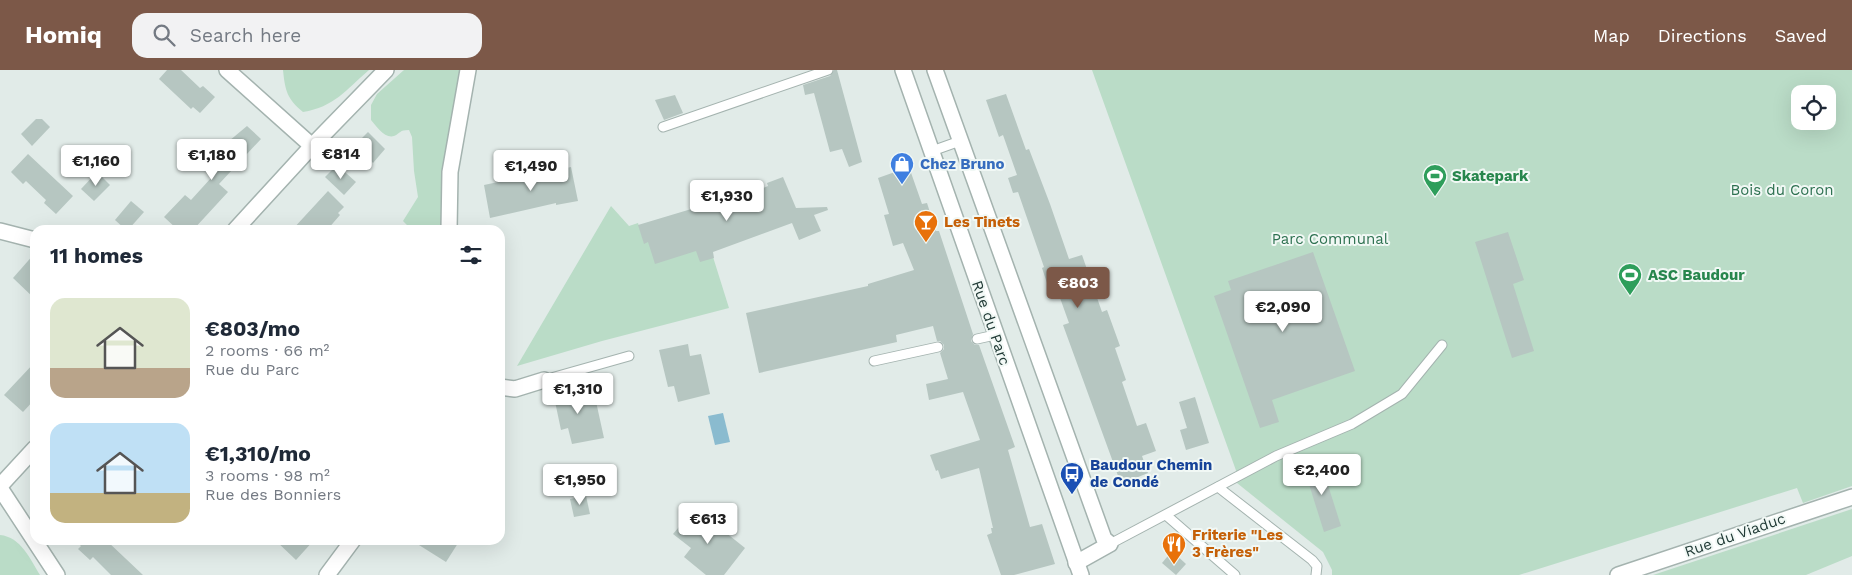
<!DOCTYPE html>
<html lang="en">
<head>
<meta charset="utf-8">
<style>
  body { margin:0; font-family:"Work Sans",sans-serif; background:#f2f2f3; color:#1f2937; height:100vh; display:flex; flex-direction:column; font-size:19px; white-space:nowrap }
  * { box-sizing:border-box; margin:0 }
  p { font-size:16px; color:#747a83 }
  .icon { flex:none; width:28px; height:28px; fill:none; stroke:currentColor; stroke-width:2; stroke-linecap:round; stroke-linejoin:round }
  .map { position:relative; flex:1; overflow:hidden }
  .panel { position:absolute; left:30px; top:155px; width:475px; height:320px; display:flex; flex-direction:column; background:#fff; border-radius:15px; box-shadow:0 5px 20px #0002 }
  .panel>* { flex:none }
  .controls { position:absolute; left:1791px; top:15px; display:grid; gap:10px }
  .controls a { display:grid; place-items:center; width:45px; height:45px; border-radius:10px; background:#fff; box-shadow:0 5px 20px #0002; font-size:25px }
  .price { position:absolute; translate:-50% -42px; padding:0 11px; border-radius:5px; background:#fff; color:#222; font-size:16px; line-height:32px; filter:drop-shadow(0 1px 2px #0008) }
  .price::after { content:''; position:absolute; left:50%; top:30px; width:15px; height:11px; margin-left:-8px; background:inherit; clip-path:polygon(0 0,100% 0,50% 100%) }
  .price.on { background:#7c5848; color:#fff }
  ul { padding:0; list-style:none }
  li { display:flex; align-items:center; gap:15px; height:125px; padding:0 20px }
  li span { display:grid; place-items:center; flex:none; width:140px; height:100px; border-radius:15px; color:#555 }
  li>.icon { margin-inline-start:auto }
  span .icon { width:60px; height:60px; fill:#fffc; stroke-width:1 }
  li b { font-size:21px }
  h2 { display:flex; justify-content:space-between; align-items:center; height:60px; padding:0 20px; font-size:21px }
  header { display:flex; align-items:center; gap:30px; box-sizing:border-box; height:70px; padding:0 25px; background:#7c5848; color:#fff }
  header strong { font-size:24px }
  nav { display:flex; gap:28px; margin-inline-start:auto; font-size:18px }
  .search { width:350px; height:45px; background:#f2f2f3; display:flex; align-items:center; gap:12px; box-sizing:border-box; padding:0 18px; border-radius:15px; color:#747a83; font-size:19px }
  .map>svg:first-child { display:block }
</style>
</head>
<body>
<header>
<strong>Homiq</strong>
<div class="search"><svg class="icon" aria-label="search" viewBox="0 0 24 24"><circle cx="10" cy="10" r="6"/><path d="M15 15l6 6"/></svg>Search here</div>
<nav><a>Map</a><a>Directions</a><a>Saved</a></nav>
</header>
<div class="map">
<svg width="1852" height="505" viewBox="0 0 1852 505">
  <rect width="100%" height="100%" fill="#e1ebe8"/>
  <!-- green -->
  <g fill="#badcc7" fill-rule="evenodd">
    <path d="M283,0h86c-23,20 -35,37 -66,42 -16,-13 -18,-22 -20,-42z"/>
    <path d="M404,0h58l-19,160h-31l-9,-9 15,-24 -4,-26 -2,-34 -3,-7c-10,0 -8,3 -15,6 -9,3 -18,-10 -23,-16v-15l6,-11z"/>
    <path d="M1092,0h760v416l-49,17 -6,-15 -278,87h-187v-5l-9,-18 -91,-73 6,-3zM1800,24h28v27h-28z"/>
    <polygon points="611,136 629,156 638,153 644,172 703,155 729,238 602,271 517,296"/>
    <polygon points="1852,439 1852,486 1806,505 1653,505"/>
    <path d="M0,465c21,2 30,24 40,40h-40z"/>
  </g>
  <!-- water -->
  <polygon fill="#8abbcf" points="723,343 730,372 715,375 708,346"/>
  <!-- building -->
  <g fill="#b6c6c1">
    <polygon points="167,0 181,0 200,18 203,16 215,27 200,43 193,37 191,39 159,9"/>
    <polygon points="834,0 837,0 862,92 849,97 842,79 830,82 814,23 805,25 803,15 830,6"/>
    <polygon points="1006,24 1026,80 1029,79 1050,134 1069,189 1082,185 1102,242 1107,240 1120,276 1115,278 1126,310 1122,312 1137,356 1146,353 1156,381 1142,386 1148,403 1121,414 1063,255 1069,253 1055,214 1048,216 1042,198 1044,197 1018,122 1013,123 1008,108 1017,105 1003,65 999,67 986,30"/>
    <polygon points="675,25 683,43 664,50 655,30"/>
    <polygon points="36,49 42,49 50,57 32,76 21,64"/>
    <polygon points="247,56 261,69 219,114 228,122 193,160 178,160 164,147 185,125 191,130 211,108 198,94 219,73 223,76"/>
    <polygon points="368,62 385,79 373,93 356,74"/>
    <polygon points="28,84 73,126 56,144 44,133 46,130 26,111 23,114 11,102"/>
    <polygon points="337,95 356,112 344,125 325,107"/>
    <polygon points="571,97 578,131 556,135 556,133 490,148 484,115"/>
    <polygon points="909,97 922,134 927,133 936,161 939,161 973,264 971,271 975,275 979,275 1015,377 1008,380 1030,457 1042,454 1055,494 1014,505 1001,505 987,465 992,463 991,458 993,458 979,398 941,409 938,400 936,401 930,385 980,370 963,322 929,330 926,314 948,309 940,283 944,279 944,275 940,271 937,271 933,256 896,265 897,272 759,303 746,243 868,216 868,214 914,200 903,173 893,176 884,145 889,144 878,108"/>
    <polygon points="97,102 110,115 94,131 81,119"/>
    <polygon points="783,107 796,138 827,137 828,140 814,145 821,161 799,170 792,153 713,182 714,188 700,192 696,181 655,194 648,172 644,174 638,155 698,137 695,126 734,115 736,129 768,116 767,113"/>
    <polygon points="328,121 344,137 338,143 340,145 327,160 292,160"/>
    <polygon points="131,131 144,142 128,160 126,160 115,150"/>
    <polygon points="1508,162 1524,210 1513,214 1534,281 1512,288 1475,172"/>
    <polygon points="1313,182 1355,301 1272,330 1279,352 1260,358 1214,226 1231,220 1228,211"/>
    <polygon points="35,183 35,229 13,208"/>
    <polygon points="688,274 690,286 701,284 710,324 678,332 674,316 668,317 659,280"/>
    <polygon points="35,292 35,329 23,342 4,325"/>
    <polygon points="582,316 585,329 595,327 604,368 572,374 568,358 561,360 553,322"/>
    <polygon points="1195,327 1209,373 1186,380 1180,360 1187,358 1179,332"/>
    <polygon points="1320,390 1341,456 1324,462 1303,395"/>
    <polygon points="586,426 590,444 574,447 570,429"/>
    <polygon points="695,438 745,478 724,505 706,505 684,487 691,478 673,464"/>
    <polygon points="75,470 108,470 107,471 143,505 111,505 93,487 90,490 78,479 81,476"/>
    <polygon points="275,470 314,470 296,490"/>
    <polygon points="411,470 460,470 446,492"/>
    <polygon points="1172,481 1186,494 1176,505 1162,493"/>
  </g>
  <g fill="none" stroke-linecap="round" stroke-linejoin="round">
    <!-- service casing -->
    <g stroke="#a4b3af" stroke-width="11">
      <g id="service">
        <polyline points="663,57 828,0"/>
        <polyline points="932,81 960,71"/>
        <polyline points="977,269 995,265"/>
        <polyline points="874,291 938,277"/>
        <polyline points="544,310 629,286"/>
        <polyline points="1218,417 1312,490 1317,496 1316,505"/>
        <polyline points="1166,445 1235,505"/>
        <polyline points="1110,474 1276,386 1352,354 1402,324 1442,275"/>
      </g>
    </g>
    <!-- minor casing -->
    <g stroke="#a4b3af" stroke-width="18">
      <g id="minor">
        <polyline points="227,0 312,76"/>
        <polyline points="935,0 1104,469 1110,474 1076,493"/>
        <polyline points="235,160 312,76 386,0"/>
        <polyline points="449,160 450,102 468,0"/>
        <polyline points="0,161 35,170"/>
        <polyline points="500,317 515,319 544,310"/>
        <polyline points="0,416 35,378"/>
        <polyline points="0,418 57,505"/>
        <polyline points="327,505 353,470"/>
      </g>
    </g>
    <!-- tertiary casing -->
    <g stroke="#a4b3af" stroke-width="18">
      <g id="tertiary">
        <polyline points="903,0 1081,505"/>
        <polyline points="1618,505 1852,427"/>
      </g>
    </g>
    <!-- service -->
    <use href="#service" stroke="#fff" stroke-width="9"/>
    <!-- minor -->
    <use href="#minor" stroke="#fff" stroke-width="15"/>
    <!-- tertiary -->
    <use href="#tertiary" stroke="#fff" stroke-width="15"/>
  </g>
  <!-- icons -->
  <defs>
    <g id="shop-pin" transform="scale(1.25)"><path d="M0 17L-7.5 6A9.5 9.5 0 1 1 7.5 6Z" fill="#3f7fe0" stroke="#f1f8f5"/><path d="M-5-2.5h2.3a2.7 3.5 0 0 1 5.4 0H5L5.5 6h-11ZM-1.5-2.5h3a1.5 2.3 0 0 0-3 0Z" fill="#fff"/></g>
    <g id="stadium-pin" transform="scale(1.25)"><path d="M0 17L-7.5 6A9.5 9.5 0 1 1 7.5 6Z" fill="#2e9e5b" stroke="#f1f8f5"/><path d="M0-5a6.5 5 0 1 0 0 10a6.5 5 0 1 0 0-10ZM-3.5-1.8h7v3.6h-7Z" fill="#fff"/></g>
    <g id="bar-pin" transform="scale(1.25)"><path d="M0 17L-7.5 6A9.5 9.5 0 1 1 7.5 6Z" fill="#e8710a" stroke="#f1f8f5"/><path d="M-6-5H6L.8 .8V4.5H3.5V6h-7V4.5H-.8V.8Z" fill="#fff"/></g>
    <g id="bus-pin" transform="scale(1.25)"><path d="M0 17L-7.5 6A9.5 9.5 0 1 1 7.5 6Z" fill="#1a4fb4" stroke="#f1f8f5"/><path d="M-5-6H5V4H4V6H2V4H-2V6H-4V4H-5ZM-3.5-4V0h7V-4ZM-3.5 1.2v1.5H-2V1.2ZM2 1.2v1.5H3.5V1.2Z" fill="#fff"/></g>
    <g id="restaurant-pin" transform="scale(1.25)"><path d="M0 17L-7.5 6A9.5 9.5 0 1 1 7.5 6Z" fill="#e8710a" stroke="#f1f8f5"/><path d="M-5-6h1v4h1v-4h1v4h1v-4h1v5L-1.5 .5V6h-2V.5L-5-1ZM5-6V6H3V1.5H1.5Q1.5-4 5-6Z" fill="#fff"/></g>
  </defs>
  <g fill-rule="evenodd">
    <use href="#shop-pin" x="902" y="94"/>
    <use href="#stadium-pin" x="1435" y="106"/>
    <use href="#bar-pin" x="926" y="152"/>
    <use href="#stadium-pin" x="1630" y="205"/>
    <use href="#bus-pin" x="1072" y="404"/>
    <use href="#restaurant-pin" x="1174" y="474"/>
  </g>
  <g text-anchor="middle" stroke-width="4" stroke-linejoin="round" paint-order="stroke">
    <!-- shop labels -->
    <g font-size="15" font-weight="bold" fill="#366cbe" stroke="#f1f8f5" text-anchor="start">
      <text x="920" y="99">Chez Bruno</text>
    </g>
    <!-- leisure labels -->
    <g font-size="15" font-weight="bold" fill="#27864d" stroke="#f1f8f5" text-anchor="start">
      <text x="1452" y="111">Skatepark</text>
      <text x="1648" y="210">ASC Baudour</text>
    </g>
    <!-- park labels -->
    <g font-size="15" fill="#2d7150" stroke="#f1f8f5">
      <text x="1782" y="125">Bois du Coron</text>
      <text x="1330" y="174">Parc Communal</text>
    </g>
    <!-- food labels -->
    <g font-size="15" font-weight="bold" fill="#c56008" stroke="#f1f8f5" text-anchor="start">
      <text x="944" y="157">Les Tinets</text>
      <text x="1192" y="470">Friterie "Les<tspan x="1192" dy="17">3 Frères"</tspan></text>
    </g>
    <!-- street labels -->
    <g font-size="15" fill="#223b37" stroke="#f1f8f5">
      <text transform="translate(991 253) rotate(71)" y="5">Rue du Parc</text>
      <text transform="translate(1735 465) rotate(-19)" y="5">Rue du Viaduc</text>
    </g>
    <!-- transit labels -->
    <g font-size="15" font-weight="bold" fill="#164399" stroke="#f1f8f5" text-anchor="start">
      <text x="1090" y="400">Baudour Chemin<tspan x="1090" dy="17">de Condé</tspan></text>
    </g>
  </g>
</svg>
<div class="controls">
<a><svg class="icon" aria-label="locate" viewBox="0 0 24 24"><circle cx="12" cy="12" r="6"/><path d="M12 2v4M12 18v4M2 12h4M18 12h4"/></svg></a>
</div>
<b class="price" style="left:341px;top:110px">€814</b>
<b class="price" style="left:212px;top:111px">€1,180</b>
<b class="price" style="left:96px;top:117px">€1,160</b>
<b class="price" style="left:531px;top:122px">€1,490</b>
<b class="price" style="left:727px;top:152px">€1,930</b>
<b class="price on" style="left:1078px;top:239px">€803</b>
<b class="price" style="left:1283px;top:263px">€2,090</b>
<b class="price" style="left:578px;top:345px">€1,310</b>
<b class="price" style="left:1322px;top:426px">€2,400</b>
<b class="price" style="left:580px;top:436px">€1,950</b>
<b class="price" style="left:708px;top:475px">€613</b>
<section class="panel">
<h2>11 homes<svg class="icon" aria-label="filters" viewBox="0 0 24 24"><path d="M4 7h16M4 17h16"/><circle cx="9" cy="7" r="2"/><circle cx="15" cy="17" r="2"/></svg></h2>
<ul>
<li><span style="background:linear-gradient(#dfe7d0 70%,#b9a48a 0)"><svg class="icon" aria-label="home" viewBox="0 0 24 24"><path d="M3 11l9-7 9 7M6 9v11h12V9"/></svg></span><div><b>€803/mo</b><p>2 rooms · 66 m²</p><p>Rue du Parc</p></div></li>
<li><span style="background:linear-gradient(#bfe0f5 70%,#c2b280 0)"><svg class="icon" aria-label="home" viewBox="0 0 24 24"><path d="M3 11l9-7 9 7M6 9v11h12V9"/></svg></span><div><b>€1,310/mo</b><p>3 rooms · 98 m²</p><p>Rue des Bonniers</p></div></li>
</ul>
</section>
</div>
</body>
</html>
